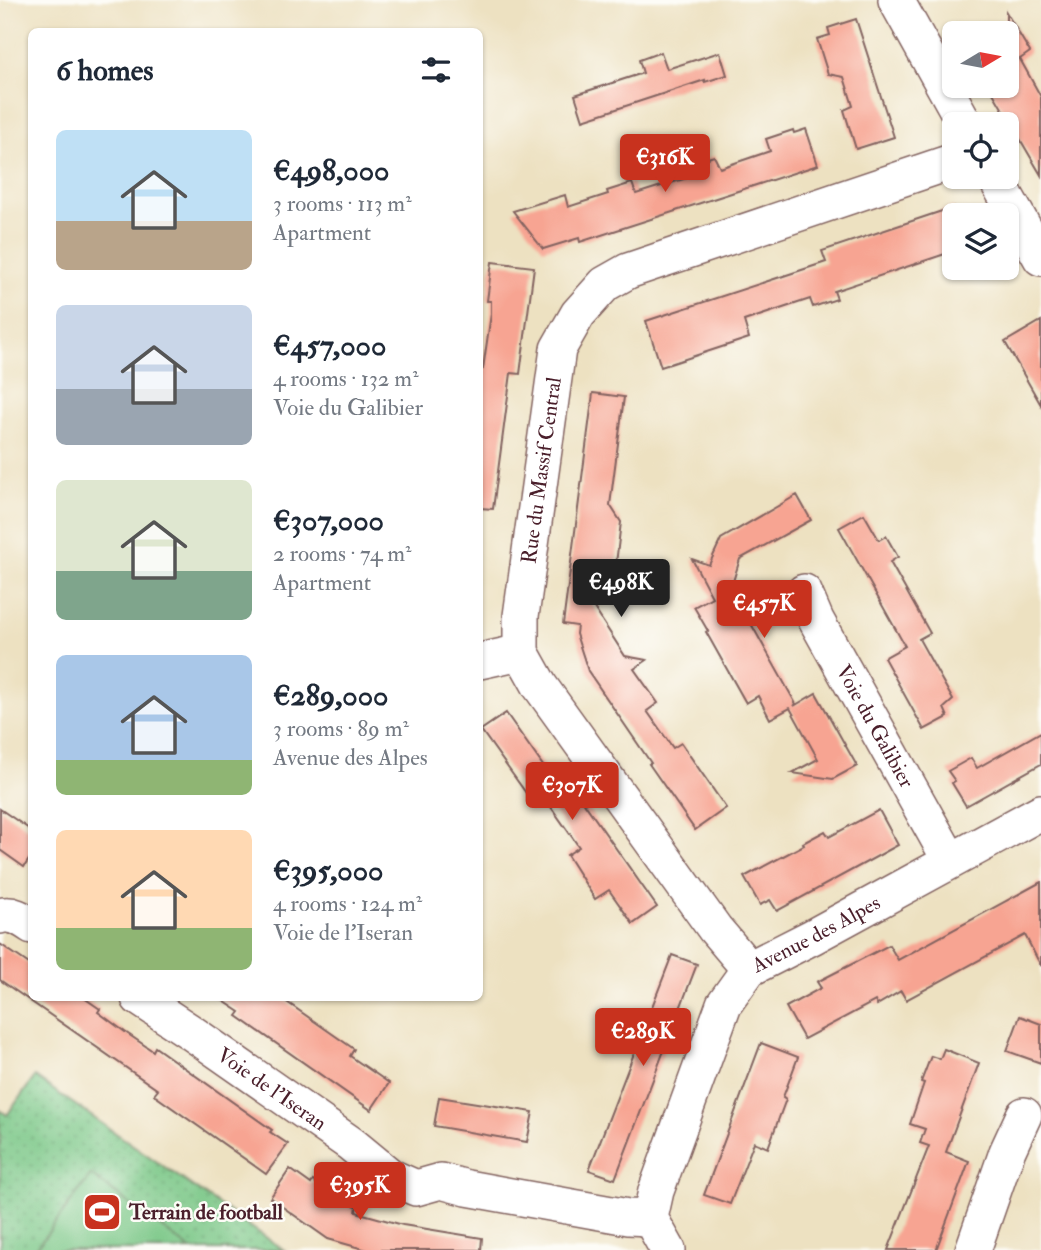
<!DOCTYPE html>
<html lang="en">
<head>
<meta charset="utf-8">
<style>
  body { margin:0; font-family:"IM FELL Double Pica",serif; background:#f6f6f7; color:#1f2937; height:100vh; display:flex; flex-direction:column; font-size:26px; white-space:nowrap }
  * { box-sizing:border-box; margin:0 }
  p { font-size:23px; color:#747a83 }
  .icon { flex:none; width:38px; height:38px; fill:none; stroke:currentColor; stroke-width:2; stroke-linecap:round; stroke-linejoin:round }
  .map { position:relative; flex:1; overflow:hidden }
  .panel { position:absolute; left:28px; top:28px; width:455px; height:973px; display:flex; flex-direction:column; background:#fff; border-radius:10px; box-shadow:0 2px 5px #0004 }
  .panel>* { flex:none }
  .needle { width:46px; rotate:80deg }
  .controls { position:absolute; left:942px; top:21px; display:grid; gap:14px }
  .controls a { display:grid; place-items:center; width:77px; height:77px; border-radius:10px; background:#fff; box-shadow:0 2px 5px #0004; font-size:35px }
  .price { position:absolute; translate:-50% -60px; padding:0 16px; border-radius:7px; background:#c8321e; color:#fff; font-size:23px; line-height:46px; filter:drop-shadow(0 2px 4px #0008) }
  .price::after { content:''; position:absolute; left:50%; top:42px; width:21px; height:16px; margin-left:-10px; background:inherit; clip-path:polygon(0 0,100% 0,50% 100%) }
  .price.active { background:#222; color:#fff }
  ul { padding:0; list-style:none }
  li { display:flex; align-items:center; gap:21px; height:175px; padding:0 28px }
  li span { display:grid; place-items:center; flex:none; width:196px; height:140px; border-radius:10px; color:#555 }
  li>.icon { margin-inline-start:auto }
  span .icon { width:84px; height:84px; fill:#fffc; stroke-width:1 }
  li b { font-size:30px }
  h2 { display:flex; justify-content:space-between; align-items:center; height:84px; padding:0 28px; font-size:30px }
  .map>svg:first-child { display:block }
</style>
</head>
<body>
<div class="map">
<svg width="1041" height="1250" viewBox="0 0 1041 1250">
  <defs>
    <pattern id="park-dots" width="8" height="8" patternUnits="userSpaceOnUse" patternTransform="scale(1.75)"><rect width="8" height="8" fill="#7ac787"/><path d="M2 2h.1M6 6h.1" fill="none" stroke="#6baa75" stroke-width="1.8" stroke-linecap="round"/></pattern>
  </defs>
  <rect width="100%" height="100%" fill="#fdfcf7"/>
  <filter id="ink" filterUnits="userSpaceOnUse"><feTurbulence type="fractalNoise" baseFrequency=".0143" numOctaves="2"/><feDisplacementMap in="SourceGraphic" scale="14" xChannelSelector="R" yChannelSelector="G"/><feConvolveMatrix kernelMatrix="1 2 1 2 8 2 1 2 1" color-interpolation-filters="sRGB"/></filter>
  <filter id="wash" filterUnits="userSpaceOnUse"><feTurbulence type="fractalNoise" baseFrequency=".00686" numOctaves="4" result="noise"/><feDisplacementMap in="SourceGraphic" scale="28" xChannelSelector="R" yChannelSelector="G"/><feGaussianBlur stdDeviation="1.57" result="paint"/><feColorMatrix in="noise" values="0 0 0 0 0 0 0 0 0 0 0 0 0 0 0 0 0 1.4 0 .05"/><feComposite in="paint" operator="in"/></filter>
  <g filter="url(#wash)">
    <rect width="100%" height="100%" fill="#ede1c1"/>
    <!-- park -->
    <polygon fill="url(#park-dots)" stroke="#627359" stroke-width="2" points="35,1077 284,1250 0,1250 0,1110 7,1115"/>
    <!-- pitch -->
    <polygon fill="#7ac787" stroke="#627359" stroke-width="2" points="91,1175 191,1250 35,1250"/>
    <g id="blocks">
      <!-- building -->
      <g fill="#f7a492">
        <polygon points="1006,12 1030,52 1020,59 1041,97 1041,175 989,86 1006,86"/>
        <polygon points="856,19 894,137 856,149 844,110 853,106 844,77 828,74 817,39 830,35 828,28"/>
        <polygon points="661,52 667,69 720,52 727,75 705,82 705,80 583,120 575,95 643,73 639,60"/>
        <polygon points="806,129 818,165 580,242 579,238 543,249 513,211 565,195 568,207 608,194 607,191 632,183 636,194 690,177 687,165 714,156 720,168 770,151 766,139 793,130 794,133"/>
        <polygon points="954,207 954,251 834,291 837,299 813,307 810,299 744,321 749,338 661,367 646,321 826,262 822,251"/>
        <polygon points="492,262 534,267 520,374 511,373 493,509 480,508 480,368 483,369 491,314 491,301 487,301"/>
        <polygon points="1041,321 1041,405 1005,342"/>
        <polygon points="593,393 624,397 610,505 621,522 615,572 618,573 615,601 587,597 625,656 647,660 634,669 658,703 647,711 673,748 681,743 726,808 695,830 649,764 651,763 588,671 576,634 577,626 563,624"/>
        <polygon points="797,495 811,520 740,559 731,588 796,704 794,706 816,693 857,766 833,779 792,773 818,759 790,708 770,719 758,696 746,703 706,632 708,631 694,607 712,597 692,559 709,565 721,539"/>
        <polygon points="864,514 879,540 886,536 898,557 890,562 930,633 919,639 953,700 944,708 948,717 924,730 884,658 905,646 839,528"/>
        <polygon points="506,713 553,780 563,773 657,907 633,924 609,890 595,899 567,855 579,847 546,800 536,807 481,730"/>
        <polygon points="1041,732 1041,764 966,806 952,783 955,781 948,771 971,758 977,768"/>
        <polygon points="0,809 32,831 32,855 24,867 0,850"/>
        <polygon points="879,810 898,845 777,911 770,900 760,905 744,877 804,845 803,843 825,831 829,837"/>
        <polygon points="1041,882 1041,966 1025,935 906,1000 901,991 877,1005 875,1001 804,1039 786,1007 821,988 817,982 889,945 898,960"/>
        <polygon points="0,944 32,966 32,998 84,998 100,1009 98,1012 125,1032 153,1051 155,1047 272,1130 270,1132 288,1144 266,1174 154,1095 158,1090 0,980"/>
        <polygon points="672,955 697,964 615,1179 589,1170"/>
        <polygon points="219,998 281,998 354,1049 350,1056 389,1083 371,1110 237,1016 240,1012"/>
        <polygon points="1020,1016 1041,1024 1041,1063 1007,1051"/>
        <polygon points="761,1043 798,1057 783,1097 786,1099 768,1148 754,1142 730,1204 704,1195"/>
        <polygon points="944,1049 979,1063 946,1152 969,1161 936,1250 888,1250 929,1146 920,1143 925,1129 910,1124 924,1083 921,1082 931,1056 940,1059"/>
        <polygon points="439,1097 533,1112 527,1142 434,1126"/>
        <polygon points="290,1169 311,1184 313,1181 345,1203 357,1206 356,1212 403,1225 482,1238 481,1250 367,1250 328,1239 270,1198"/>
      </g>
    </g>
  </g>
  <g filter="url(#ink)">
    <use href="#blocks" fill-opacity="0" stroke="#836360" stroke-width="2"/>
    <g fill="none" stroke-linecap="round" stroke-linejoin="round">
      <!-- minor casing -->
      <g stroke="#836360" stroke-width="38">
        <g id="minor">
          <polyline points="896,0 965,124"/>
          <polyline points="995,177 1041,258"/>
          <path id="s1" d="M804,592l12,28 134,240"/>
          <polyline points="480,661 521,652"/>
          <path d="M0,916c12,-4 22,3 32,10"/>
          <path id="s2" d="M749,969l-34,-40 -175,-243 -19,-34v-36l37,-267 20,-35 27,-30 23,-13 326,-110"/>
          <path id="s3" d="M139,998l53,35 159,111 40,33 25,11 25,-7 26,7 161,29 22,1"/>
          <path id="s4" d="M668,1250l-18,-32 6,-27 68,-187 25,-35 63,-32 229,-125"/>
          <polyline points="973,1250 1007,1152 1024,1115"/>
        </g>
      </g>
      <!-- minor -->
      <use href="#minor" stroke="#fff" stroke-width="35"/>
    </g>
  </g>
  <!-- icons -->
  <defs>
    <g id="stadium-square" transform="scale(2.0125)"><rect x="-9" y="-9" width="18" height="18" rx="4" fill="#c8321e" stroke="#fdfcf7"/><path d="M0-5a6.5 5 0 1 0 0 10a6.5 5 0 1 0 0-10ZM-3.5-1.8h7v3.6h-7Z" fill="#fff"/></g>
  </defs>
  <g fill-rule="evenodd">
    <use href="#stadium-square" x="102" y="1212"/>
  </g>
  <g text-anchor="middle" stroke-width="5" stroke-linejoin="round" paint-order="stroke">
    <!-- street labels -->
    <g font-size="21" fill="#4a1f2b" stroke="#fdfcf7">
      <text dy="7" stroke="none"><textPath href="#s2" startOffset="574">Rue du Massif Central</textPath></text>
      <text dy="7" stroke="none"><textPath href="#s1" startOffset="152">Voie du Galibier</textPath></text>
      <text dy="7" stroke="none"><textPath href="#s4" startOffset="382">Avenue des Alpes</textPath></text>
      <text dy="7" stroke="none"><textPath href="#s3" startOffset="161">Voie de l'Iseran</textPath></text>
    </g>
    <!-- poi labels -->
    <g font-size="21" font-weight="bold" fill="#4a1f2b" stroke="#fdfcf7" text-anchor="start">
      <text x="129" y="1219">Terrain de football</text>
    </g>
  </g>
</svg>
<div class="controls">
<a><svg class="needle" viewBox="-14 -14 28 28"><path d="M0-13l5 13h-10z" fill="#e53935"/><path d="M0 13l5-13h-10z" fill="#747a83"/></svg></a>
<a><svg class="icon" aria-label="locate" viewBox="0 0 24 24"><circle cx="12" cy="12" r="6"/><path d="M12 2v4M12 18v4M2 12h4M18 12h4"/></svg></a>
<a><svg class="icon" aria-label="layers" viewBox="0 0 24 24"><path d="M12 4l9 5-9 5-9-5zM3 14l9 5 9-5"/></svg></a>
</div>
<b class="price" style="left:665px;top:194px">€316K</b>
<b class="price active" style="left:621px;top:619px">€498K</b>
<b class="price" style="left:764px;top:640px">€457K</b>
<b class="price" style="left:572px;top:822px">€307K</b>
<b class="price" style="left:643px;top:1068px">€289K</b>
<b class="price" style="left:360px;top:1222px">€395K</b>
<section class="panel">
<h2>6 homes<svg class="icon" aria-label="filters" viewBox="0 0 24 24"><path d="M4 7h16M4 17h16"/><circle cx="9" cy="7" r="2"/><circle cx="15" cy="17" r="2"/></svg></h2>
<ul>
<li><span style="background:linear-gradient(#bfe0f5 65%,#b9a48a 0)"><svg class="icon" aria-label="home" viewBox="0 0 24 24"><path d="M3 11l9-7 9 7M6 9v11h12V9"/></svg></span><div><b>€498,000</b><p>3 rooms · 113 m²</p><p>Apartment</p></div></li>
<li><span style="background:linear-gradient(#c9d6e8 60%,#9aa5b1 0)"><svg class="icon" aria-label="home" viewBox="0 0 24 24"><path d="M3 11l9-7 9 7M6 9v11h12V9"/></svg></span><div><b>€457,000</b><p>4 rooms · 132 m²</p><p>Voie du Galibier</p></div></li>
<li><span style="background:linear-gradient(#dfe7d0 65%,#7fa58c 0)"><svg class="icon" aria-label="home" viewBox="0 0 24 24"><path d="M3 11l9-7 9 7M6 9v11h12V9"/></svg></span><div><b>€307,000</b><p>2 rooms · 74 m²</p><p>Apartment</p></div></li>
<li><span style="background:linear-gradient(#a9c7e8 75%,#8fb573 0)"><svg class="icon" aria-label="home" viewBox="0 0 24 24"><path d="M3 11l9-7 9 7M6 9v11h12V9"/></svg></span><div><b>€289,000</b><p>3 rooms · 89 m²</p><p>Avenue des Alpes</p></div></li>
<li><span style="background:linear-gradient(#ffd9b3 70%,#8fb573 0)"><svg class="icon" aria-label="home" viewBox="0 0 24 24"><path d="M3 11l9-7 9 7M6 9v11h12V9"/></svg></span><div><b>€395,000</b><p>4 rooms · 124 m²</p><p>Voie de l'Iseran</p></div></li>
</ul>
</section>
</div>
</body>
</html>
